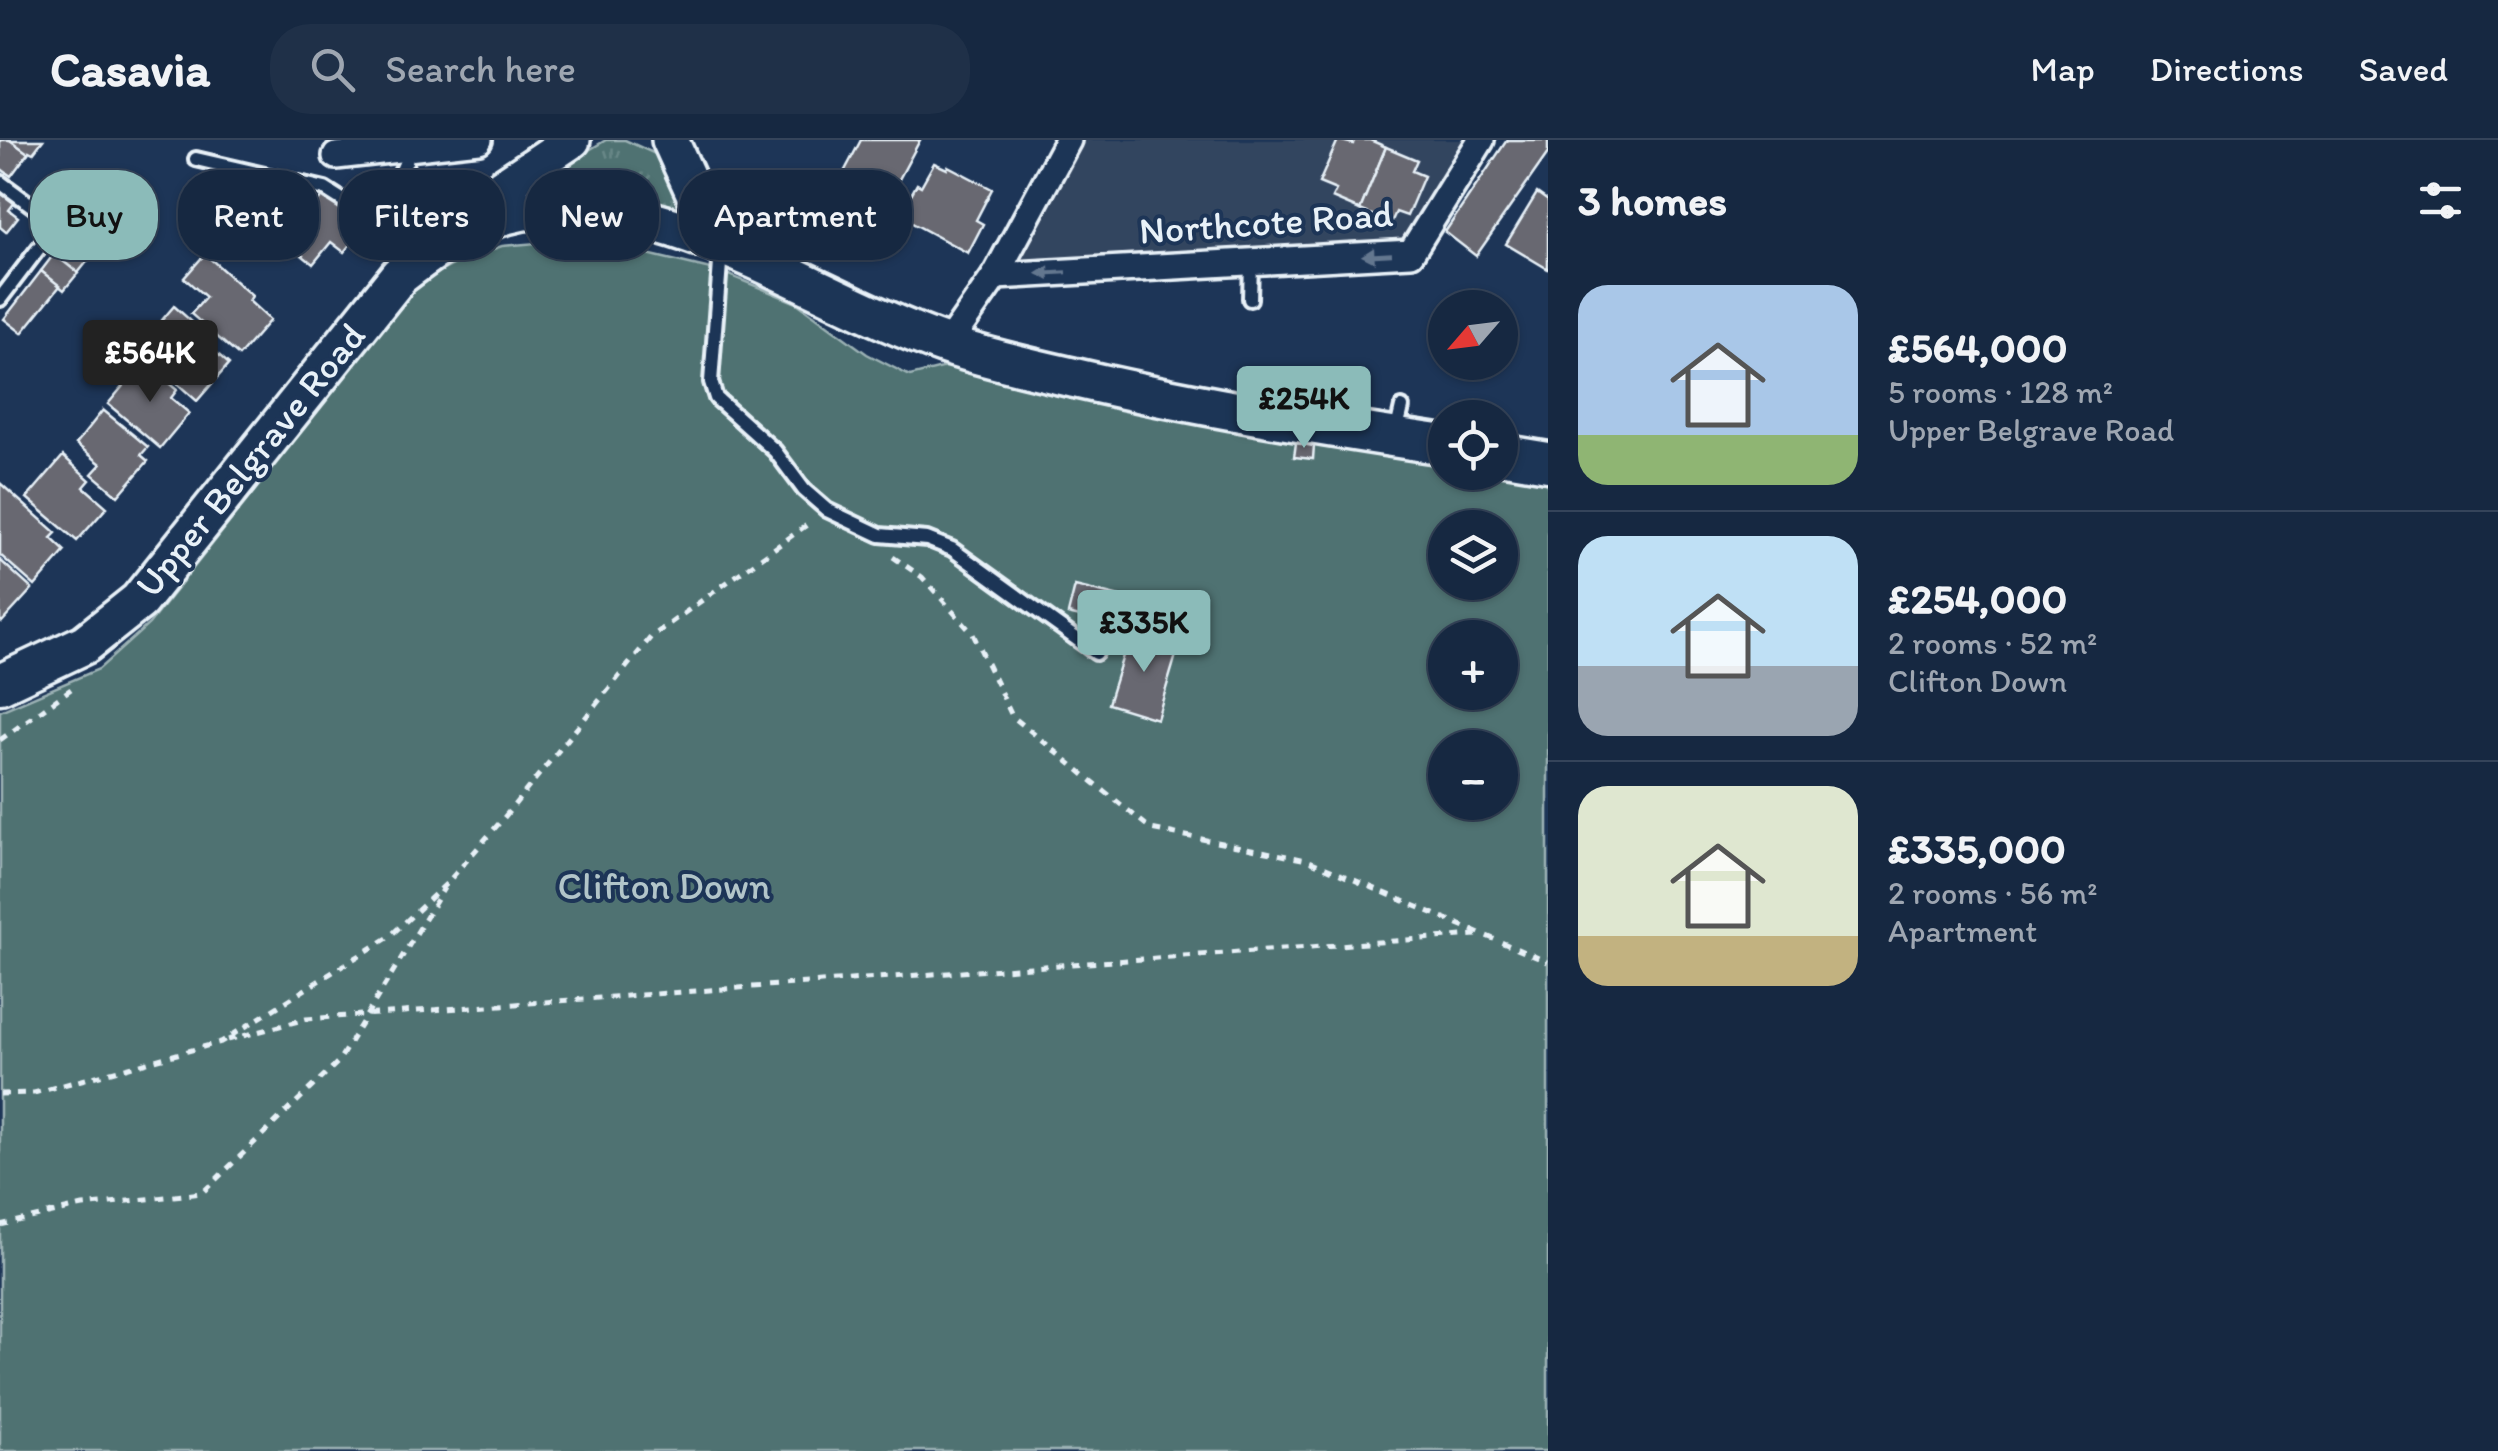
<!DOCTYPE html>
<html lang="en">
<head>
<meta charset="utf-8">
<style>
  body { margin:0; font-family:Itim,sans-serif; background:#1f3048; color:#f1f3f6; height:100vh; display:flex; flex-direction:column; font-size:38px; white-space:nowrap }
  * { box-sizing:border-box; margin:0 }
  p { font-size:32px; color:#9ea6b1 }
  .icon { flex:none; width:55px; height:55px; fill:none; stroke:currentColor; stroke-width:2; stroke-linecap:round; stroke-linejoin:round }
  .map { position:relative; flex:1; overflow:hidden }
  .details { display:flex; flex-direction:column; background:#162841; width:950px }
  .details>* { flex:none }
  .top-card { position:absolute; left:30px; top:30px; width:950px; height:90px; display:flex; gap:20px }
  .needle { width:65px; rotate:242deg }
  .controls { position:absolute; left:1428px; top:150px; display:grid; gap:20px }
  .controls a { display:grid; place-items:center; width:90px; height:90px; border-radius:50%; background:#162841; box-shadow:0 2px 8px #0004,0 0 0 2px #35445a; font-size:50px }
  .price { position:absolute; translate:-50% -85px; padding:0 22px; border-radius:10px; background:#8bbbb9; color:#111; font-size:32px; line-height:65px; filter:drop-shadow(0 2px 5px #0008) }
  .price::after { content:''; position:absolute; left:50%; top:60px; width:30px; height:22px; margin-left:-15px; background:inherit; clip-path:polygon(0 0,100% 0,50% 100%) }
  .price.current { background:#222; color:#fff }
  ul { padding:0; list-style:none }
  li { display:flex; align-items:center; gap:30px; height:250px; padding:0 30px }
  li+li { border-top:2px solid #35445a }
  li span { display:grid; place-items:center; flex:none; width:280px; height:200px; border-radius:30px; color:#555 }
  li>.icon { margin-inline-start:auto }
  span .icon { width:120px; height:120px; fill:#fffc; stroke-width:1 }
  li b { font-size:42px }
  h2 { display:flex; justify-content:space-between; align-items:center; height:120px; padding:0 30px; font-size:42px }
  .tag { padding:0 35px; border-radius:40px; background:#162841; box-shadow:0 2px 8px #0004,0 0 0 2px #35445a; font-size:35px; line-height:90px }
  .tag.current { background:#8bbbb9; color:#111 }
  header { display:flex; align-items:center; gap:60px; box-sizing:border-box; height:140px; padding:0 50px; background:#162841; border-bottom:2px solid #35445a }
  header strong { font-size:48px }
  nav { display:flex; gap:55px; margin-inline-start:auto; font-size:35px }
  .search { width:700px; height:90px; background:#1f3048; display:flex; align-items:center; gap:25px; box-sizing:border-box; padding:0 35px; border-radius:40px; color:#9ea6b1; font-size:38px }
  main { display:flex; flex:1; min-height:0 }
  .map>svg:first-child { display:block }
</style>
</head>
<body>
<header>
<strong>Casavia</strong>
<div class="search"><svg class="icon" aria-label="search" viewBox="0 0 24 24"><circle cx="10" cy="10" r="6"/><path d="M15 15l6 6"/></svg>Search here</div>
<nav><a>Map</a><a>Directions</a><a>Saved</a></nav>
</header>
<main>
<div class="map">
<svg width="1548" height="1311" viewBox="0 0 1548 1311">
  <defs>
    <pattern id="grass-tufts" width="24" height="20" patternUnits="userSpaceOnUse" patternTransform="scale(2.5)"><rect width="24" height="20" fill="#4f7272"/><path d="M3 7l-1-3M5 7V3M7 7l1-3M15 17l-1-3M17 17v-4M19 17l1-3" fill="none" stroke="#688787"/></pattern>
  </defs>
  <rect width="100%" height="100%" fill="#1d3557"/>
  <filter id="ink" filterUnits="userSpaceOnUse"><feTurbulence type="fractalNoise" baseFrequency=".01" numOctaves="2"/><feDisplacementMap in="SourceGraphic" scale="20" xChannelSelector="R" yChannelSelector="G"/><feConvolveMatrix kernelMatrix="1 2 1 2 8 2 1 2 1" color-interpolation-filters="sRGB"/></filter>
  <g filter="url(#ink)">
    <!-- built -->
    <polygon fill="#33445f" points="1077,0 1462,0 1399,104 1012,120"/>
    <!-- grass -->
    <polygon fill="url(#grass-tufts)" stroke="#9cb2b5" stroke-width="2.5" points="606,0 625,0 662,17 681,60 679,67 614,52 538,46 540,39"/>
    <!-- park -->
    <path fill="#4f7272" stroke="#9cb2b5" stroke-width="2.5" fill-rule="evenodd" d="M584,99l135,32 78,32 70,51 43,22 44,-11 198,50 293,49v8l46,1 57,10v968h-1548v-740l99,-42 50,-45 107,-135 93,-128 55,-63 30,-23 33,-17 35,-12zM1445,388h55v54h-55zM1445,498h55v54h-55zM1445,608h55v54h-55z"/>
    <!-- building -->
    <g fill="#676871" stroke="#e8f1f8" stroke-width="2.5">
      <polygon points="0,0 10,0 28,13 11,36 0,28"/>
      <polygon points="10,0 43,0 33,13 29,11 28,13"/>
      <polygon points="861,0 920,0 882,71 855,57 859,48 841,38"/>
      <polygon points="1338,0 1353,4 1354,0 1370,0 1386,7 1360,70 1332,58 1336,50 1319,43"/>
      <polygon points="1507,0 1548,0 1548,13 1476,116 1445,92"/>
      <polygon points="1386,7 1417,20 1412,31 1424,36 1407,76 1396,72 1391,83 1360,70"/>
      <polygon points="934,23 947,29 948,26 992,49 976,80 983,84 968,113 903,78 907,71 903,69 917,44 921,46"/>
      <polygon points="256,34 307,76 325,53 365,86 344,112 331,102 313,124 282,99 275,101 272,92 267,94 261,81 243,103 204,70 224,45 237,56"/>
      <polygon points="0,51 15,62 9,70 18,77 6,92 0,87"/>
      <polygon points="1537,53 1548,61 1548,129 1506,104"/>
      <polygon points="92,68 115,87 103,102 79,83"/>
      <polygon points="79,83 103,102 90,118 66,100"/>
      <polygon points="66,100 90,118 78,133 54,114"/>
      <polygon points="54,114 78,133 64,150 41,131"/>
      <polygon points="205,114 252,156 249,161 270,180 239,216 191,174 206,157 184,138"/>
      <polygon points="41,131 60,146 22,193 4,179"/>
      <polygon points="174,166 200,189 195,194 229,224 197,261 147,217 166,195 156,187"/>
      <polygon points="143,222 177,250 171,258 189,273 160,308 108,264"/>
      <polygon points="103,270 148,307 141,315 148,321 118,356 92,334 101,324 76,304"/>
      <polygon points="1296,303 1314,305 1313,319 1294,317"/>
      <polygon points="63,316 90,340 84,347 107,367 77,401 27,358"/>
      <polygon points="0,343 56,393 51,398 65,411 35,446 0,415"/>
      <polygon points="0,420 32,449 2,482 0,480"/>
      <polygon points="1075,446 1120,457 1113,485 1068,474"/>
      <polygon points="1131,490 1179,505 1157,579 1108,564"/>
    </g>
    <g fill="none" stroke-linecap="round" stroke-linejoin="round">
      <!-- service casing -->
      <g stroke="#e8f1f8" stroke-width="20">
        <g id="service">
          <path d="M196,19l129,30 22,14 24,6c22,-11 31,-38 40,-60"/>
          <polyline points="0,42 57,84 0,159"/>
          <polyline points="721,110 711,242 716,258 775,311 804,350 827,370 880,395 927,399 952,409 1096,513"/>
          <polyline points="1250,159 1251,122"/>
          <polyline points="1396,293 1402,267"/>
        </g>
      </g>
      <!-- minor casing -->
      <g stroke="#e8f1f8" stroke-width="32">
        <g id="minor">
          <polyline points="336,16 479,0"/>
          <polyline points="995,136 1411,113 1481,0"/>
          <polyline points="947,205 995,136 1068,0"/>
        </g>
      </g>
      <!-- secondary casing -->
      <g stroke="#e8f1f8" stroke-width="42">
        <g id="secondary">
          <polyline points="670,0 700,66 697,96"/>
          <polyline points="487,78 499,49 572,0"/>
        </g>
      </g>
      <!-- primary casing -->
      <g stroke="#e8f1f8" stroke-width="45">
        <g id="primary">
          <polyline points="1500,314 1548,322"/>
          <path d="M0,544l85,-40 54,-43 260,-325c49,-38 91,-68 156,-68 141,0 263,92 392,137 42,14 88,24 132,34 120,28 243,48 366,66"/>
        </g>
      </g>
      <!-- path -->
      <g stroke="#e8f1f8" stroke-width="5" stroke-dasharray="8 8" stroke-linecap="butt">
        <polyline points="893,417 922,437 973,494 1012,576 1151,689 1307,720 1548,822"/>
        <polyline points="0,600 71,549"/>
        <polyline points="228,900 306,879 1477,795"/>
        <polyline points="0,954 34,953 221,902 389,797 448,742 502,680 651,497 811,382"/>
        <polyline points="0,1085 83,1066 202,1053 338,922 444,748"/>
      </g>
      <!-- service -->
      <use href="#service" stroke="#1d3557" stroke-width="12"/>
      <!-- minor -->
      <use href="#minor" stroke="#1d3557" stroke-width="25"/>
      <!-- secondary -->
      <use href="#secondary" stroke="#1d3557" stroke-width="35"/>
      <!-- primary -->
      <use href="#primary" stroke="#1d3557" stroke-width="38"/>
    </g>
    <!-- one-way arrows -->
    <defs><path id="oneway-solid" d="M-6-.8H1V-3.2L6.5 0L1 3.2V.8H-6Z" transform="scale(2.5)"/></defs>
    <g fill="#64778f">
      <use href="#oneway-solid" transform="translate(1377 115) rotate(177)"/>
      <use href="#oneway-solid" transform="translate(1052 133) rotate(177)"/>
    </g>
  </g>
  <g text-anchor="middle" stroke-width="8" stroke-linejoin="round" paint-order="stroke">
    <!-- street labels -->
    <g font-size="38" fill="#e8f1f8" stroke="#1d3557">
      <text transform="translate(1266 82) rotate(-4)" y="13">Northcote Road</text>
      <text transform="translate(250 320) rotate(-51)" y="13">Upper Belgrave Road</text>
    </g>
    <!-- park labels -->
    <g font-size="38" fill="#b2c5c9" stroke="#1d3557">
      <text x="664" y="759">Clifton Down</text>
    </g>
  </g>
</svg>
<div class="controls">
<a><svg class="needle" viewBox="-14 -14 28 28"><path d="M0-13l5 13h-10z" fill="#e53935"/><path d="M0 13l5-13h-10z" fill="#9ea6b1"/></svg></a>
<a><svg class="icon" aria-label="locate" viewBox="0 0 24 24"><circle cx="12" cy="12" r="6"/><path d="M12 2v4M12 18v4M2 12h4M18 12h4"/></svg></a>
<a><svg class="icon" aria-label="layers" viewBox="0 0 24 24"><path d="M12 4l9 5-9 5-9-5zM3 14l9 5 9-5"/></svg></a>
<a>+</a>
<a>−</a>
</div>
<b class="price current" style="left:150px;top:265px">£564K</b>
<b class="price" style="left:1304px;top:311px">£254K</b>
<b class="price" style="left:1144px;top:535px">£335K</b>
<div class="top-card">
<a class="tag current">Buy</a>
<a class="tag">Rent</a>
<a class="tag">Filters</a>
<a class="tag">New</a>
<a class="tag">Apartment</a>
</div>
</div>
<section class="details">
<h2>3 homes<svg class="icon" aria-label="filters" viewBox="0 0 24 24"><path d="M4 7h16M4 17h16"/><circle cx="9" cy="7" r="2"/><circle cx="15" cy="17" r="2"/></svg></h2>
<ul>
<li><span style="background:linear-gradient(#a9c7e8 75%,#8fb573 0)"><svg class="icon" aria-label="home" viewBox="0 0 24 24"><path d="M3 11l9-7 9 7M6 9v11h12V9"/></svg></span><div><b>£564,000</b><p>5 rooms · 128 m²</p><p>Upper Belgrave Road</p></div></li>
<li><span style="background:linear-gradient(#bfe0f5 65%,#9aa5b1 0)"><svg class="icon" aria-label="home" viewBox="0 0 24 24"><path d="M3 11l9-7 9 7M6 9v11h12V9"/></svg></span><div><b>£254,000</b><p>2 rooms · 52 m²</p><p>Clifton Down</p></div></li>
<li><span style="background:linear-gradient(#dfe7d0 75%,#c2b280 0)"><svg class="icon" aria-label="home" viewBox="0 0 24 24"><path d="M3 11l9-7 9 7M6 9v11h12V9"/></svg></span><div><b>£335,000</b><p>2 rooms · 56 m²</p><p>Apartment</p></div></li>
</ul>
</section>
</main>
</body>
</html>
